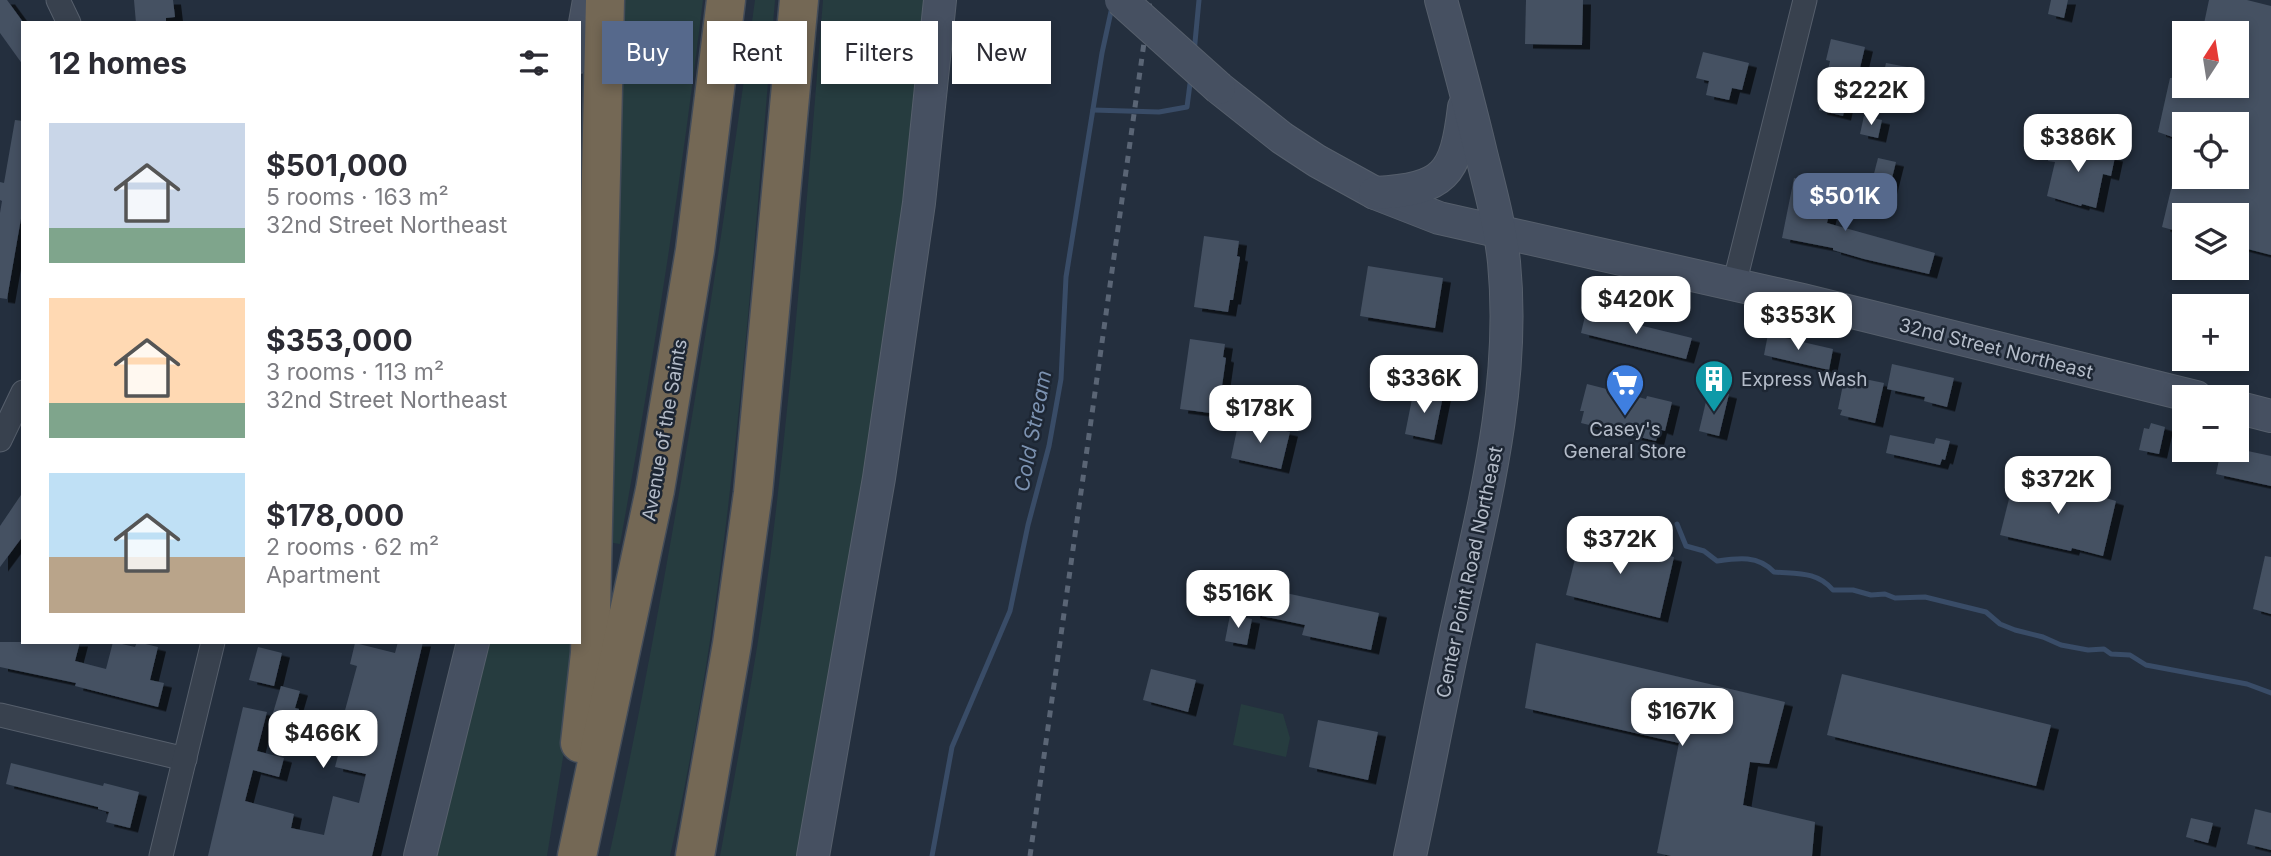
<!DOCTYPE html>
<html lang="en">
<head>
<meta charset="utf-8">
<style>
  body { margin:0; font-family:Inter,sans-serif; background:#f7f7f7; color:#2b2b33; height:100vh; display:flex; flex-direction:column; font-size:26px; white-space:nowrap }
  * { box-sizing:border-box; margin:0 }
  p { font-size:23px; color:#7c7c81 }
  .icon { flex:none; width:38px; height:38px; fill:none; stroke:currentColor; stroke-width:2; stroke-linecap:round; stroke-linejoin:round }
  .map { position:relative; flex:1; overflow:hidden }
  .side { position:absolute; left:21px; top:21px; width:560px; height:623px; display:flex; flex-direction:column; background:#fff; border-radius:0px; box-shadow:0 4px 10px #0003 }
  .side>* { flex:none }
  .top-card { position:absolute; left:602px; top:21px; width:665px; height:63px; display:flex; gap:14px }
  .needle { width:46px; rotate:12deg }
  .buttons { position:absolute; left:2172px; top:21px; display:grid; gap:14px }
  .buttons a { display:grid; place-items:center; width:77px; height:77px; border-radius:0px; background:#fff; box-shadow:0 4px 10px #0003; font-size:35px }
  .price { position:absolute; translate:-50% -60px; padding:0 16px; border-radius:14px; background:#fff; color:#222; font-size:23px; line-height:46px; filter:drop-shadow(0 2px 4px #0008) }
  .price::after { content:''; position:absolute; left:50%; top:42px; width:21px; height:16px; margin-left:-10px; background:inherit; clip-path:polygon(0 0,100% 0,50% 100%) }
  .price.active { background:#56698c; color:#fff }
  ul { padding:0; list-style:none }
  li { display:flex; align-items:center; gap:21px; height:175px; padding:0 28px }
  li span { display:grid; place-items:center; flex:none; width:196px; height:140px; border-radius:0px; color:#555 }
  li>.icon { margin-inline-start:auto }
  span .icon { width:84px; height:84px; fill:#fffc; stroke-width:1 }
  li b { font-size:30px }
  h2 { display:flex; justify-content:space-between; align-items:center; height:84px; padding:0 28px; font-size:30px }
  .tag { padding:0 24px; border-radius:0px; background:#fff; box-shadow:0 4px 10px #0003; font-size:24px; line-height:63px }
  .tag.active { background:#56698c; color:#fff }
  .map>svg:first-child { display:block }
</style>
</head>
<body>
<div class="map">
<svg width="2271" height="856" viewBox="0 0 2271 856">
  <defs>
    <filter id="shadow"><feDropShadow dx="8" dy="4.5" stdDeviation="0" flood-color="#0009"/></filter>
  </defs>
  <rect width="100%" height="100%" fill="#242f3e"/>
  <!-- green -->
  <g fill="#263c3f">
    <path d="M620,0h83c-22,182 -50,363 -83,544l-13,-2z"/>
    <path d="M755,0h20c-25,286 -42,576 -105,856h-61c24,-107 44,-215 63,-322 31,-178 59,-355 83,-534z"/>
    <path d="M823,0h107l-44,358 -85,498h-81c20,-109 41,-219 54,-329 21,-175 35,-351 49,-527z"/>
    <polygon points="485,642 578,642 567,733 547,856 433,856"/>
    <polygon points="1241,704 1283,714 1290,738 1286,757 1233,745"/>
  </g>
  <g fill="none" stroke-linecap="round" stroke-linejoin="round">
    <!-- stream -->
    <g stroke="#394c67" stroke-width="5">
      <polyline points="1194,53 1199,0"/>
      <polyline points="1093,110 1159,112 1187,107 1191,76"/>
      <path d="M1677,524l9,22 18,5 13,10c21,-3 41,-6 57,11 23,2 43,-1 59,18h20l18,5 14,-1 10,4 30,-1 61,15 14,12 15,6 28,7 18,8 27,5 16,-1 7,5 19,1 16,10 101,19 24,9"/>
      <polyline points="932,856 952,747 1010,611 1028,525 1049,446 1061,379 1066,277 1102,53 1112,7"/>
    </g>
  </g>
  <!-- building -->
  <g fill="#455162" filter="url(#shadow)">
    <polygon points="0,0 7,0 23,22 23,65 0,33"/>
    <polygon points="134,0 173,0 175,17 166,18 166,23 136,23"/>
    <polygon points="1526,0 1583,0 1582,45 1525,44"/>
    <polygon points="2051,0 2068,0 2064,18 2048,14"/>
    <polygon points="2209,0 2247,0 2271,6 2271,255 2236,246 2236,215 2184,215 2184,233 2162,227 2174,177 2236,177 2236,124 2184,124 2184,141 2158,132 2170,78 2184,77 2184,86 2236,86 2236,33 2202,33"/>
    <polygon points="1831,39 1865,47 1860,68 1854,67 1843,116 1819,110 1830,61 1826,60"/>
    <polygon points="1703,52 1749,63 1742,90 1732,88 1729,100 1706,95 1709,81 1696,78"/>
    <polygon points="1886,63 1907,67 1902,90 1881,85"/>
    <polygon points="1864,116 1882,120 1878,138 1860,134"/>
    <polygon points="15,120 23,121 23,207 7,299 0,298 0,213 2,201 0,200 0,182 4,183"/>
    <polygon points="2052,142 2115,157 2111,176 2103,174 2096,208 2082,204 2081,206 2047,196 2055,162 2048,161"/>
    <polygon points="1878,158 1896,162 1886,202 1868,197"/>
    <polygon points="1794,178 1815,183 1812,196 1832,201 1827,223 1935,253 1929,274 1864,259 1833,250 1833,248 1782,238"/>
    <polygon points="1204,236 1239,241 1237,256 1240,257 1233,300 1230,300 1228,312 1194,307"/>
    <polygon points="1368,266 1443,278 1435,328 1360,316"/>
    <polygon points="1586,312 1692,338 1686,359 1581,333"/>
    <polygon points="1768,334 1833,349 1829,370 1764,355"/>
    <polygon points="1190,339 1225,344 1223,357 1226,358 1218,414 1180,409"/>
    <polygon points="1892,364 1954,378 1947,407 1924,401 1925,397 1887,389"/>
    <polygon points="1845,375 1884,383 1875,423 1840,415 1842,410 1838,409"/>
    <polygon points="1587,384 1646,399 1647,396 1672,402 1665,431 1659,429 1656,441 1581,423 1584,411 1580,411"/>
    <polygon points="1414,389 1443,396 1434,440 1405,434"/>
    <polygon points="1709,389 1729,394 1719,436 1699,431"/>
    <polygon points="1239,420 1290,432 1281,469 1231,458"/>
    <polygon points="2151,423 2165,427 2159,454 2139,450 2144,428 2149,429"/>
    <polygon points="1890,435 1934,444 1936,438 1950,441 1945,460 1942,459 1940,465 1886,453"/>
    <polygon points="2221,450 2243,450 2271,456 2271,486 2216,474"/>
    <polygon points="2015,475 2045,482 2046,476 2065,481 2073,483 2072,488 2116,501 2103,556 2072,548 2071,551 2000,535"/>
    <polygon points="23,492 23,536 0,567 0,526"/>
    <polygon points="1581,535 1674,557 1660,618 1566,595"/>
    <polygon points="2265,556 2271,557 2271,614 2253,609"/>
    <polygon points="1257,587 1379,613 1371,650 1302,635 1305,625 1252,614"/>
    <polygon points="1230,615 1252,619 1247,645 1225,641"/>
    <polygon points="0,642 80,642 75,661 106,669 113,642 135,647 137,642 158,647 150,680 164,683 158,707 75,686 76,683 0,667"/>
    <polygon points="398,642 423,642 372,856 208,856 243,707 267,712 257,751 284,758 279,777 253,770 245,801 294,814 291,828 324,835 333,796 359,803 366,774 335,767 340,748 369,755 378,723 344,714 357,666 350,664 355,643 395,653"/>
    <polygon points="1536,643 1785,702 1769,764 1750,762 1743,805 1815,822 1812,856 1671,856 1657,853 1679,743 1525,708"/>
    <polygon points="258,647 282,653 274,686 249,680"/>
    <polygon points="1151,669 1196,680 1188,712 1143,700"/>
    <polygon points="1842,674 2051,725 2036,786 1827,735"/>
    <polygon points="281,686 300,691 295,708 299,709 294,729 270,723"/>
    <polygon points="1318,720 1378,732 1368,780 1309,767"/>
    <polygon points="11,763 103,786 104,783 139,792 130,828 106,822 109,812 98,809 98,807 6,784"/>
    <polygon points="2255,809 2271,813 2271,850 2247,844"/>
    <polygon points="2191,818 2213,823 2208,843 2186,837"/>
  </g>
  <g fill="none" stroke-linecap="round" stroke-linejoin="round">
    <!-- street casing -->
    <g stroke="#565f6c" stroke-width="25">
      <g id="street">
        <polyline points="58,0 69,23"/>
        <polyline points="1734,285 1805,0"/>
        <polyline points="0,440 23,392"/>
        <polyline points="0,715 185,759"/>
        <polyline points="161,856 213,642"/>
      </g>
    </g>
    <!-- secondary casing -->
    <g stroke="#565f6c" stroke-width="34">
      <g id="secondary">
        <polyline points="579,57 589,0"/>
        <polyline points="1219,88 1282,138 1317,161 1375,193 1439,218 1803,300 2196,397"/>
        <path d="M1375,193c70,-4 81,-18 89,-86"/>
        <polyline points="2236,407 2271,416"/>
        <polyline points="420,856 473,642"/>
        <polyline points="813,856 879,478 919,203 940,0"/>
        <path d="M1410,856c17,-78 31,-156 48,-233 26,-119 58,-238 46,-361 -4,-37 -14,-73 -23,-109 -12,-51 -26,-102 -40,-153"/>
      </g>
    </g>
    <!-- highway casing -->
    <g stroke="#434c59" stroke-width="41">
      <g id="highway">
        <polyline points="580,743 590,653 605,0"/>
        <polyline points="577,856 655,490 695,250 726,0"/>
        <polyline points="695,856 732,644 753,493 799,0"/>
      </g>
    </g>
    <!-- street -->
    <use href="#street" stroke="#38414e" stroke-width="23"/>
    <!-- secondary -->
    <use href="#secondary" stroke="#465061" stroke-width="32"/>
    <!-- highway -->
    <use href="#highway" stroke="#746855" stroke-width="38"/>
    <!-- rail -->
    <polyline stroke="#5a6575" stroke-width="5" stroke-dasharray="7 7" stroke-linecap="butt" points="1030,856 1150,0"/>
    <!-- secondary-bridge casing -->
    <g stroke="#565f6c" stroke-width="34" stroke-linecap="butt">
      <polyline id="secondary-bridge" points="1121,0 1219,88"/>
    </g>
    <!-- secondary-bridge -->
    <use href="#secondary-bridge" stroke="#465061" stroke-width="32"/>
  </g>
  <!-- icons -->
  <defs>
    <g id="building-pin" transform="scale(2.0125)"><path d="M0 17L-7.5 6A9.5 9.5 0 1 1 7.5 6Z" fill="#0f9aa8" stroke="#1d2633"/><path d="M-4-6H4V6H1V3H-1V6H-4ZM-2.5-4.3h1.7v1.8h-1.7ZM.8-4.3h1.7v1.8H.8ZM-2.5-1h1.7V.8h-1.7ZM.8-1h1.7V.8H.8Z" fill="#fff"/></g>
    <g id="supermarket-pin" transform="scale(2.0125)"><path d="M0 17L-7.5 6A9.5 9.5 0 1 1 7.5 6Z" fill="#3f7fe0" stroke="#1d2633"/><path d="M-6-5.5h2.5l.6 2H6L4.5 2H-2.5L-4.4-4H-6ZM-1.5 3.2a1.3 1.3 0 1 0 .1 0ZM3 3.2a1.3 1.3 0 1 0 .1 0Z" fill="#fff"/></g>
  </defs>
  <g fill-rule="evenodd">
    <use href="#building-pin" x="1714" y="379"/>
    <use href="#supermarket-pin" x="1625" y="383"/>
  </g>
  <g text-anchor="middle" stroke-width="5" stroke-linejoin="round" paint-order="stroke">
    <!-- street labels -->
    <g font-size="19" fill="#b4bcc9" stroke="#1d2633">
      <text transform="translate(1996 348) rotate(14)" y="7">32nd Street Northeast</text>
      <text transform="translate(664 430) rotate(-80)" y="7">Avenue of the Saints</text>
      <text transform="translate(1469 572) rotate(-78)" y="7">Center Point Road Northeast</text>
    </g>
    <!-- poi labels -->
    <g font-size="19" fill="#b4bcc9" stroke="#1d2633" text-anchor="start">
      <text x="1741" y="386">Express Wash</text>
      <text x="1625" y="436" text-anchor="middle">Casey's<tspan x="1625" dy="22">General Store</tspan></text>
    </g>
    <!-- water labels -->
    <g font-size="21" font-style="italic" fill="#7c92b1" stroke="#1d2633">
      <text transform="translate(1033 431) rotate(-79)" y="7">Cold Stream</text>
    </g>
  </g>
</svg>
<div class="buttons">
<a><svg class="needle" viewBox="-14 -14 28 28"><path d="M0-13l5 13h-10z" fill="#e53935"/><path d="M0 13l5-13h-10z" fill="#7c7c81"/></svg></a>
<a><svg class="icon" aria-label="locate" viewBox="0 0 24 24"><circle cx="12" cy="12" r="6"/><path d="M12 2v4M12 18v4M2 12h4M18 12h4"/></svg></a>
<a><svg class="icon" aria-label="layers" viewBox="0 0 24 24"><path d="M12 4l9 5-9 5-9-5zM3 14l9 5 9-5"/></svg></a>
<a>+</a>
<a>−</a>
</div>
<b class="price" style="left:1871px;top:127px">$222K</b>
<b class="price" style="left:2078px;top:174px">$386K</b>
<b class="price active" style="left:1845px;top:233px">$501K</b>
<b class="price" style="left:1636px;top:336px">$420K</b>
<b class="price" style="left:1798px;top:352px">$353K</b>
<b class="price" style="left:1424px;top:415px">$336K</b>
<b class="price" style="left:1260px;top:445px">$178K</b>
<b class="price" style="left:2058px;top:516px">$372K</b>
<b class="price" style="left:1620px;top:576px">$372K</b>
<b class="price" style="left:1238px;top:630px">$516K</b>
<b class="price" style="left:1682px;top:748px">$167K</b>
<b class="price" style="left:323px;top:770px">$466K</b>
<div class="top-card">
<a class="tag active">Buy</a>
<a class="tag">Rent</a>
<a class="tag">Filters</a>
<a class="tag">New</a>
</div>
<section class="side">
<h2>12 homes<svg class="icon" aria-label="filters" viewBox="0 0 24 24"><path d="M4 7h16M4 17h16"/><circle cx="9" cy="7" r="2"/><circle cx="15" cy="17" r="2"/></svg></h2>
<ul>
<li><span style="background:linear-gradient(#c9d6e8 75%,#7fa58c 0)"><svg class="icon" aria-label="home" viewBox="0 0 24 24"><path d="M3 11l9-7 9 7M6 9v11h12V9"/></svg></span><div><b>$501,000</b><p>5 rooms · 163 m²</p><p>32nd Street Northeast</p></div></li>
<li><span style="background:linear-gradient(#ffd9b3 75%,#7fa58c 0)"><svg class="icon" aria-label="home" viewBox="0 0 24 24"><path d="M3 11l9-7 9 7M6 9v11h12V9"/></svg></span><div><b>$353,000</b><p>3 rooms · 113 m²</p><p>32nd Street Northeast</p></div></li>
<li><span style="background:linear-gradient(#bfe0f5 60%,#b9a48a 0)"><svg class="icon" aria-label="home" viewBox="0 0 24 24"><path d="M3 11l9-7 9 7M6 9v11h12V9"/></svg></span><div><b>$178,000</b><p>2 rooms · 62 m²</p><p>Apartment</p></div></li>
</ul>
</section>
</div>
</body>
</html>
